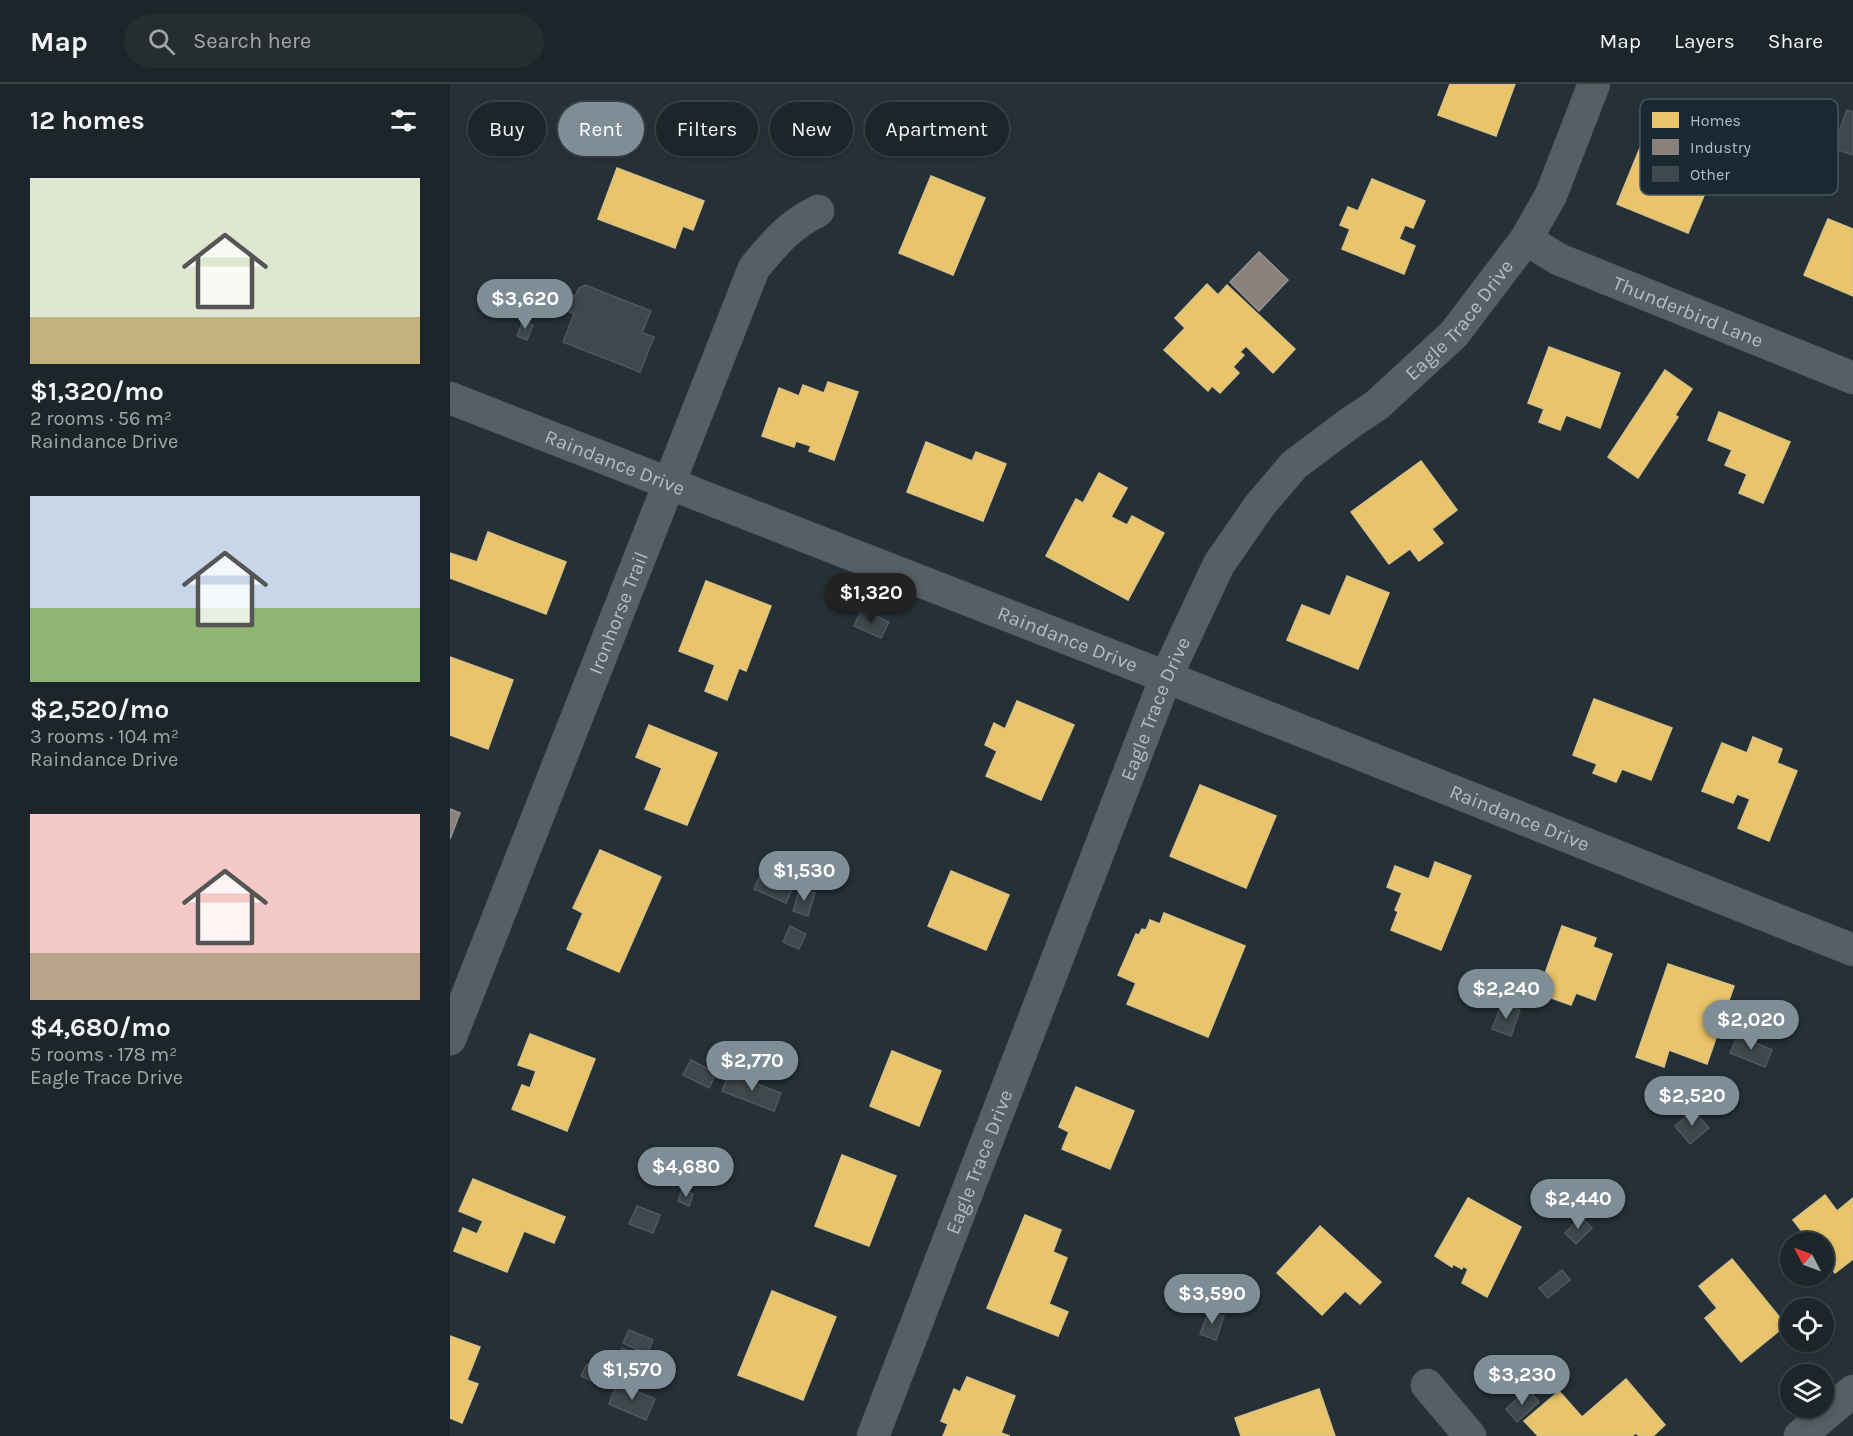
<!DOCTYPE html>
<html lang="en">
<head>
<meta charset="utf-8">
<style>
  body { margin:0; font-family:Karla,sans-serif; background:#252d31; color:#f1f3f6; height:100vh; display:flex; flex-direction:column; font-size:22px; white-space:nowrap }
  * { box-sizing:border-box; margin:0 }
  p { font-size:20px; color:#a0a5a8 }
  .icon { flex:none; width:33px; height:33px; fill:none; stroke:currentColor; stroke-width:2; stroke-linecap:round; stroke-linejoin:round }
  .map { position:relative; flex:1; overflow:hidden }
  .sheet { display:flex; flex-direction:column; background:#1c2529; width:450px }
  .sheet>* { flex:none }
  .hud { position:absolute; left:18px; top:18px; width:570px; height:54px; display:flex; gap:12px }
  .needle { width:39px; rotate:311deg }
  .controls { position:absolute; left:1330px; top:1148px; display:grid; gap:12px }
  .controls a { display:grid; place-items:center; width:54px; height:54px; border-radius:50%; background:#1c2529; box-shadow:0 3px 9px #0003,0 0 0 2px #3a4246; font-size:30px }
  .price { position:absolute; translate:-50% -51px; padding:0 14px; border-radius:21px; background:#7f8d96; color:#fff; font-size:20px; line-height:39px; filter:drop-shadow(0 2px 3px #0008) }
  .price::after { content:''; position:absolute; left:50%; top:36px; width:18px; height:14px; margin-left:-9px; background:inherit; clip-path:polygon(0 0,100% 0,50% 100%) }
  .price.selected { background:#222; color:#fff }
  ul { padding:0; list-style:none }
  li { display:grid; align-content:center; gap:12px; height:318px; padding:0 30px }
  li span { display:grid; place-items:center; height:186px; border-radius:0px; color:#555 }
  li>.icon { margin-inline-start:auto }
  span .icon { width:108px; height:108px; fill:#fffc; stroke-width:1 }
  li b { font-size:26px }
  h2 { display:flex; justify-content:space-between; align-items:center; height:72px; padding:0 30px; font-size:26px }
  .tag { padding:0 21px; border-radius:27px; background:#1c2529; box-shadow:0 3px 9px #0003,0 0 0 2px #3a4246; font-size:21px; line-height:54px }
  .tag.selected { background:#7f8d96; color:#fff }
  header { display:flex; align-items:center; gap:36px; box-sizing:border-box; height:84px; padding:0 30px; background:#1c2529; border-bottom:2px solid #3a4246 }
  header strong { font-size:28px }
  nav { display:flex; gap:33px; margin-inline-start:auto; font-size:21px }
  .search { width:420px; height:54px; background:#252d31; display:flex; align-items:center; gap:15px; box-sizing:border-box; padding:0 21px; border-radius:33px; color:#a0a5a8; font-size:22px }
  main { display:flex; flex:1; min-height:0 }
  .map>svg:first-child { display:block }
</style>
</head>
<body>
<header>
<strong>Map</strong>
<div class="search"><svg class="icon" aria-label="search" viewBox="0 0 24 24"><circle cx="10" cy="10" r="6"/><path d="M15 15l6 6"/></svg>Search here</div>
<nav><a>Map</a><a>Layers</a><a>Share</a></nav>
</header>
<main>
<section class="sheet">
<h2>12 homes<svg class="icon" aria-label="filters" viewBox="0 0 24 24"><path d="M4 7h16M4 17h16"/><circle cx="9" cy="7" r="2"/><circle cx="15" cy="17" r="2"/></svg></h2>
<ul>
<li><span style="background:linear-gradient(#dfe7d0 75%,#c2b280 0)"><svg class="icon" aria-label="home" viewBox="0 0 24 24"><path d="M3 11l9-7 9 7M6 9v11h12V9"/></svg></span><div><b>$1,320/mo</b><p>2 rooms · 56 m²</p><p>Raindance Drive</p></div></li>
<li><span style="background:linear-gradient(#c9d6e8 60%,#8fb573 0)"><svg class="icon" aria-label="home" viewBox="0 0 24 24"><path d="M3 11l9-7 9 7M6 9v11h12V9"/></svg></span><div><b>$2,520/mo</b><p>3 rooms · 104 m²</p><p>Raindance Drive</p></div></li>
<li><span style="background:linear-gradient(#f6c9c9 75%,#b9a48a 0)"><svg class="icon" aria-label="home" viewBox="0 0 24 24"><path d="M3 11l9-7 9 7M6 9v11h12V9"/></svg></span><div><b>$4,680/mo</b><p>5 rooms · 178 m²</p><p>Eagle Trace Drive</p></div></li>
</ul>
</section>
<div class="map">
<svg width="1403" height="1352" viewBox="0 0 1403 1352">
  <rect width="100%" height="100%" fill="#263137"/>
  <!-- homes -->
  <g fill="#e9c46a" stroke="#d8c286" stroke-width="1.5">
    <polygon points="1000,0 1065,0 1046,52 988,31"/>
    <polygon points="1194,54 1227,67 1222,82 1237,87 1232,98 1256,107 1238,149 1167,120"/>
    <polygon points="167,84 254,117 243,146 233,142 225,164 148,135"/>
    <polygon points="481,92 535,114 503,191 449,169"/>
    <polygon points="922,95 975,117 963,144 955,141 949,155 965,162 954,190 892,165 900,145 890,141 898,123 908,127"/>
    <polygon points="1378,135 1403,145 1403,212 1354,191"/>
    <polygon points="757,200 768,211 777,201 845,265 823,289 796,262 790,268 794,271 783,283 789,289 770,309 762,302 758,307 714,266 735,244 725,234"/>
    <polygon points="1099,263 1170,289 1150,344 1116,331 1110,346 1089,338 1094,325 1078,319"/>
    <polygon points="1215,286 1242,305 1225,331 1228,333 1188,394 1158,373"/>
    <polygon points="378,298 408,308 384,376 359,367 361,362 346,357 344,363 312,352 329,304 349,312 353,301 374,309"/>
    <polygon points="1269,328 1340,358 1313,419 1289,409 1297,390 1275,381 1282,366 1258,356"/>
    <polygon points="476,358 522,377 526,368 556,380 533,437 457,408"/>
    <polygon points="971,377 1007,426 982,445 993,459 969,477 960,465 939,480 901,428"/>
    <polygon points="649,389 677,404 661,433 677,441 682,432 714,449 678,516 596,472 626,415 633,419"/>
    <polygon points="38,448 116,478 96,530 0,494 0,469 27,478"/>
    <polygon points="897,492 939,509 908,585 837,556 852,521 880,532"/>
    <polygon points="256,497 321,522 296,587 289,584 277,616 255,607 265,581 229,567"/>
    <polygon points="0,573 63,596 38,665 0,651"/>
    <polygon points="1144,615 1222,644 1201,696 1172,685 1166,698 1143,689 1147,680 1123,671"/>
    <polygon points="567,617 624,641 591,716 536,692 547,667 535,661 544,639 555,645"/>
    <polygon points="199,641 267,669 237,741 195,725 212,684 186,673"/>
    <polygon points="1303,653 1332,665 1327,679 1347,687 1319,757 1288,744 1300,715 1287,710 1283,719 1252,707 1272,659 1297,669"/>
    <polygon points="750,701 826,732 796,804 720,772"/>
    <polygon points="150,766 211,793 169,888 117,865 133,829 123,824"/>
    <polygon points="985,778 1021,792 991,866 941,846 948,828 945,826 952,809 937,803 945,782 979,795"/>
    <polygon points="501,787 559,811 536,866 478,842"/>
    <polygon points="714,829 795,862 758,953 677,920 686,899 668,891 686,850 689,851 692,845 696,846 700,836 710,840"/>
    <polygon points="1112,842 1146,854 1143,863 1162,870 1145,916 1126,909 1121,921 1096,912 1100,901 1092,898"/>
    <polygon points="1218,880 1284,902 1257,980 1219,966 1214,983 1186,973"/>
    <polygon points="80,950 145,975 117,1047 62,1025 72,1001 80,1004 86,987 68,981"/>
    <polygon points="442,967 491,987 469,1042 420,1022"/>
    <polygon points="626,1003 684,1027 660,1085 612,1065 619,1048 609,1043"/>
    <polygon points="392,1071 446,1092 419,1162 365,1142"/>
    <polygon points="23,1095 115,1133 104,1159 74,1147 57,1188 4,1167 13,1144 27,1150 33,1137 9,1127"/>
    <polygon points="1375,1111 1387,1127 1403,1114 1403,1175 1385,1189 1374,1176 1374,1158 1360,1158 1343,1136"/>
    <polygon points="1018,1114 1071,1143 1037,1213 1012,1199 1018,1185 1013,1182 1012,1185 1003,1180 1002,1183 985,1172"/>
    <polygon points="575,1131 611,1146 603,1168 617,1174 599,1220 618,1228 608,1252 537,1224"/>
    <polygon points="870,1142 931,1198 910,1220 895,1207 872,1231 827,1189"/>
    <polygon points="1282,1175 1336,1241 1291,1278 1255,1234 1267,1224 1249,1202"/>
    <polygon points="322,1207 386,1233 353,1316 288,1291"/>
    <polygon points="0,1252 30,1263 17,1296 28,1300 12,1339 0,1334"/>
    <polygon points="517,1293 565,1312 551,1349 560,1352 493,1352 498,1340 491,1337 504,1305 510,1308"/>
    <polygon points="1176,1295 1215,1341 1203,1352 1189,1352 1186,1349 1182,1352 1088,1352 1074,1337 1109,1307 1132,1333"/>
    <polygon points="869,1305 885,1352 791,1352 785,1334"/>
  </g>
  <!-- industry -->
  <g fill="#8a817c" stroke="#959393" stroke-width="1.5">
    <polygon points="809,168 838,196 809,227 780,198"/>
    <polygon points="0,725 10,729 0,755"/>
  </g>
  <!-- building -->
  <g fill="#3f484c" stroke="#4e585e" stroke-width="1.5">
    <polygon points="122,22 141,30 137,40 118,31"/>
    <polygon points="1397,26 1403,28 1403,71 1383,64"/>
    <polygon points="135,201 201,227 192,249 204,253 190,288 113,258 124,230 114,226 120,210 125,212 129,204"/>
    <polygon points="73,237 83,241 77,256 67,252"/>
    <polygon points="412,525 439,538 431,554 404,542"/>
    <polygon points="319,771 351,785 336,819 304,805"/>
    <polygon points="350,804 365,809 358,832 343,827"/>
    <polygon points="340,842 356,850 349,865 333,858"/>
    <polygon points="1052,919 1070,926 1061,952 1042,945"/>
    <polygon points="1288,951 1322,966 1315,983 1280,969"/>
    <polygon points="241,976 266,989 259,1004 233,991"/>
    <polygon points="279,989 331,1009 324,1027 272,1007"/>
    <polygon points="1243,1026 1259,1044 1240,1060 1225,1042"/>
    <polygon points="232,1105 243,1110 239,1122 228,1117"/>
    <polygon points="187,1122 210,1131 203,1149 179,1140"/>
    <polygon points="1131,1133 1142,1144 1126,1160 1115,1149"/>
    <polygon points="1112,1186 1120,1196 1098,1214 1089,1204"/>
    <polygon points="759,1227 774,1232 766,1256 750,1250"/>
    <polygon points="179,1246 203,1256 197,1270 173,1259"/>
    <polygon points="172,1264 193,1274 187,1286 166,1276"/>
    <polygon points="137,1280 152,1286 146,1299 131,1292"/>
    <polygon points="167,1299 205,1315 196,1336 159,1320"/>
    <polygon points="1078,1305 1089,1318 1067,1338 1056,1325"/>
  </g>
  <g fill="none" stroke-linecap="round" stroke-linejoin="round">
    <!-- street casing -->
    <g stroke="#454c51" stroke-width="33">
      <g id="street">
        <path id="s1" d="M1076,155l32,20 295,119"/>
        <path id="s2" d="M0,314l716,279 687,273"/>
        <path id="s3" d="M0,955l304,-771c21,-25 34,-42 64,-57"/>
        <polyline points="977,1301 1020,1352"/>
        <path id="s4" d="M423,1352l293,-759 53,-113 41,-59 34,-40 56,-42 27,-18 77,-71 72,-95 25,-44 43,-111"/>
        <polyline points="1350,1352 1403,1307"/>
      </g>
    </g>
    <!-- street -->
    <use href="#street" stroke="#565f64" stroke-width="32"/>
  </g>
  <g text-anchor="middle" stroke-width="6" stroke-linejoin="round" paint-order="stroke">
    <!-- street labels -->
    <g font-size="20" fill="#afbec9" stroke="#192831">
      <text dy="7" stroke="none"><textPath href="#s1" startOffset="178">Thunderbird Lane</textPath></text>
      <text dy="7" stroke="none"><textPath href="#s4" startOffset="1284">Eagle Trace Drive</textPath></text>
      <text dy="7" stroke="none"><textPath href="#s2" startOffset="177">Raindance Drive</textPath></text>
      <text dy="7" stroke="none"><textPath href="#s3" startOffset="458">Ironhorse Trail</textPath></text>
      <text dy="7" stroke="none"><textPath href="#s2" startOffset="663">Raindance Drive</textPath></text>
      <text dy="7" stroke="none"><textPath href="#s4" startOffset="780">Eagle Trace Drive</textPath></text>
      <text dy="7" stroke="none"><textPath href="#s2" startOffset="1149">Raindance Drive</textPath></text>
      <text dy="7" stroke="none"><textPath href="#s4" startOffset="294">Eagle Trace Drive</textPath></text>
    </g>
  </g>
  <!-- legend -->
  <rect x="1190" y="15" width="198" height="96" rx="9" fill="#192831" stroke="#46555f" stroke-width="1.5"/>
  <rect x="1202" y="28" width="27" height="16" fill="#e9c46a"/>
  <rect x="1202" y="55" width="27" height="16" fill="#8a817c"/>
  <rect x="1202" y="82" width="27" height="16" fill="#3f484c"/>
  <g font-size="16" fill="#afbec9">
    <text x="1240" y="42">Homes</text>
    <text x="1240" y="69">Industry</text>
    <text x="1240" y="96">Other</text>
  </g>
</svg>
<div class="controls">
<a><svg class="needle" viewBox="-14 -14 28 28"><path d="M0-13l5 13h-10z" fill="#e53935"/><path d="M0 13l5-13h-10z" fill="#a0a5a8"/></svg></a>
<a><svg class="icon" aria-label="locate" viewBox="0 0 24 24"><circle cx="12" cy="12" r="6"/><path d="M12 2v4M12 18v4M2 12h4M18 12h4"/></svg></a>
<a><svg class="icon" aria-label="layers" viewBox="0 0 24 24"><path d="M12 4l9 5-9 5-9-5zM3 14l9 5 9-5"/></svg></a>
</div>
<b class="price" style="left:75px;top:246px">$3,620</b>
<b class="price selected" style="left:421px;top:540px">$1,320</b>
<b class="price" style="left:354px;top:818px">$1,530</b>
<b class="price" style="left:1056px;top:936px">$2,240</b>
<b class="price" style="left:1301px;top:967px">$2,020</b>
<b class="price" style="left:302px;top:1008px">$2,770</b>
<b class="price" style="left:1242px;top:1043px">$2,520</b>
<b class="price" style="left:236px;top:1114px">$4,680</b>
<b class="price" style="left:1128px;top:1146px">$2,440</b>
<b class="price" style="left:762px;top:1241px">$3,590</b>
<b class="price" style="left:182px;top:1317px">$1,570</b>
<b class="price" style="left:1072px;top:1322px">$3,230</b>
<div class="hud">
<a class="tag">Buy</a>
<a class="tag selected">Rent</a>
<a class="tag">Filters</a>
<a class="tag">New</a>
<a class="tag">Apartment</a>
</div>
</div>
</main>
</body>
</html>
